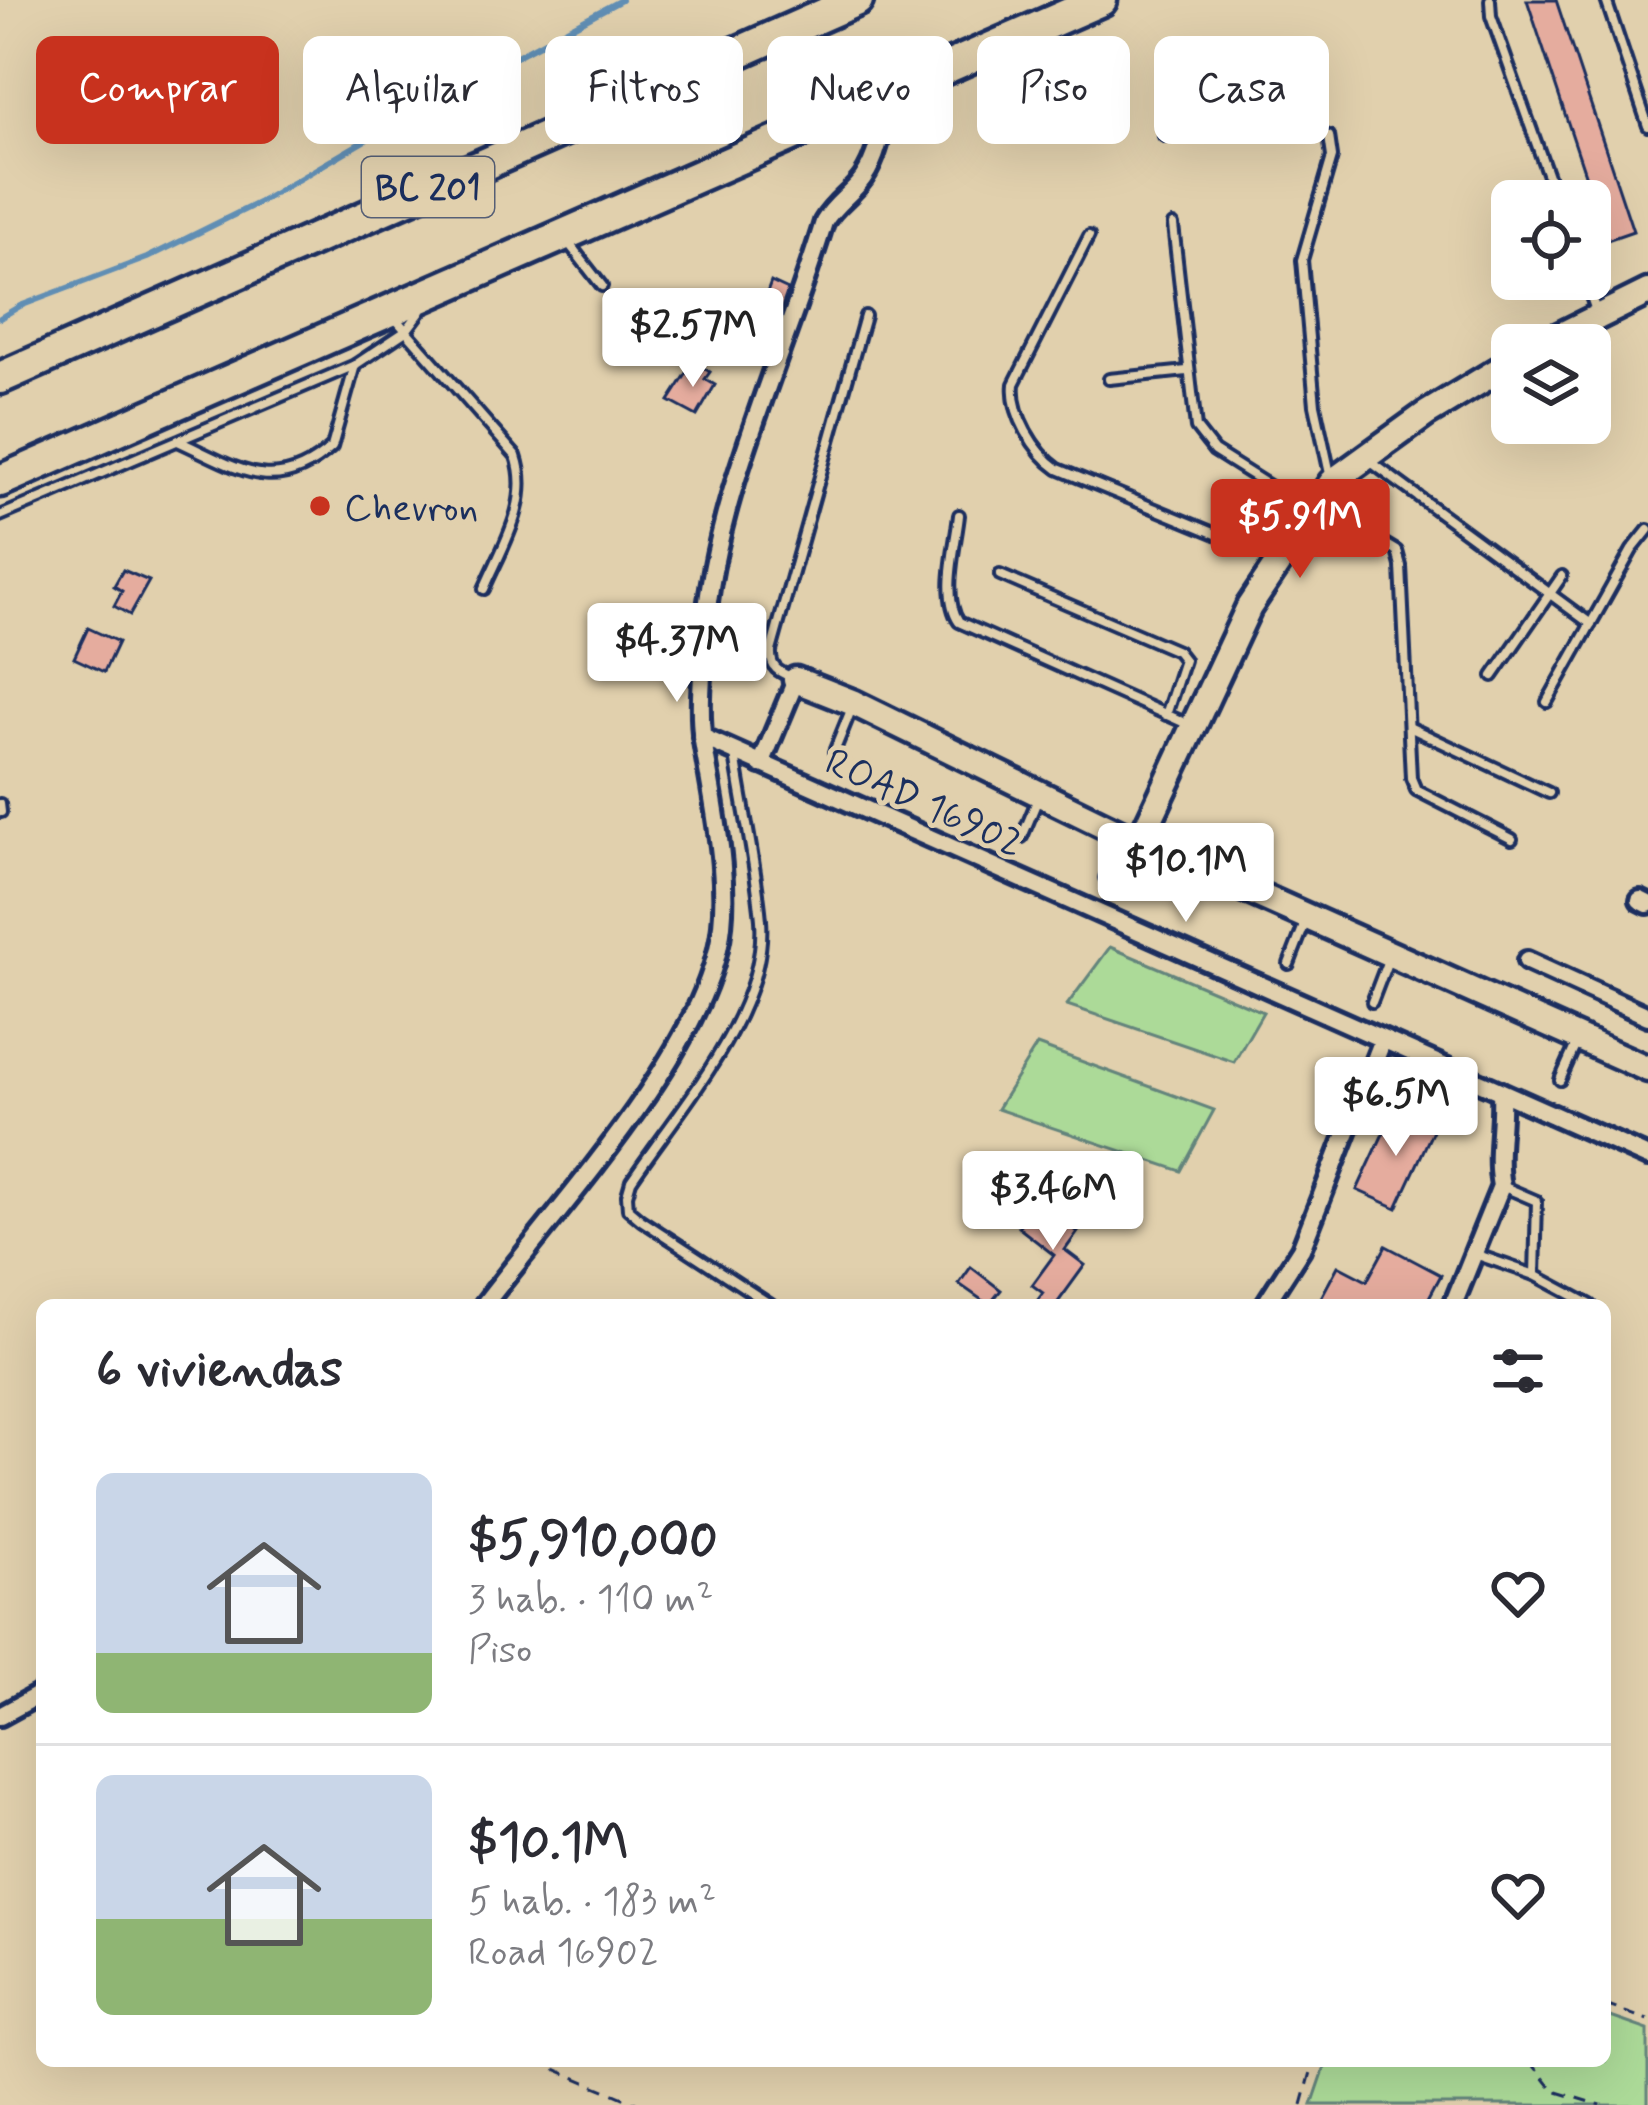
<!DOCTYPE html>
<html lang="es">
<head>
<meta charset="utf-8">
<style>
  body { margin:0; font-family:Mynerve,sans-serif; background:#f2f2f3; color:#2b2b33; height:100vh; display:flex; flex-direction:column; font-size:45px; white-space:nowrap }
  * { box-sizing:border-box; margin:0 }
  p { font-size:39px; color:#7c7c81 }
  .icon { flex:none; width:66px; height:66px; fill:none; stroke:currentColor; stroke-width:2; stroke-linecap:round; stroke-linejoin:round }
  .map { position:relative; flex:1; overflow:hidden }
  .panel { position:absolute; left:36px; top:1299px; width:1575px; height:768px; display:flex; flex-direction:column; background:#fff; border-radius:18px; box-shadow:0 12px 48px #0002 }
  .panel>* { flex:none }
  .top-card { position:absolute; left:36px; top:36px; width:1578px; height:108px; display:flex; gap:24px }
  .controls { position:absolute; left:1491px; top:180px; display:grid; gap:24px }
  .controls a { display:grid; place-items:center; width:120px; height:120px; border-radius:18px; background:#fff; box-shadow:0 12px 48px #0002; font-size:60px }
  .price { position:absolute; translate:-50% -102px; padding:0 27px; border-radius:12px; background:#fff; color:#222; font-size:39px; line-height:78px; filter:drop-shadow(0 3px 6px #0008) }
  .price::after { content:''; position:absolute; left:50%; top:72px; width:36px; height:27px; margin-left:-18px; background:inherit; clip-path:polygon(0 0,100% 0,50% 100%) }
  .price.active { background:#c8321e; color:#fff }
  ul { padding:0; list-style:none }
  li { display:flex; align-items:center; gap:36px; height:300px; padding:0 60px }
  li+li { border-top:3px solid #e1e1e2 }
  li span { display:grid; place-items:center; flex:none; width:336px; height:240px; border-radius:18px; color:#555 }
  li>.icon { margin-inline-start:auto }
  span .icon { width:144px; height:144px; fill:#fffc; stroke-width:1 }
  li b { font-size:51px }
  h2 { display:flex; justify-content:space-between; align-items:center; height:144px; padding:0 60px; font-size:51px }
  .pill { padding:0 42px; border-radius:18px; background:#fff; box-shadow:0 12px 48px #0002; font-size:42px; line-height:108px }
  .pill.active { background:#c8321e; color:#fff }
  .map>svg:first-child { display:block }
</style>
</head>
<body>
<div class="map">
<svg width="1648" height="2105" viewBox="0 0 1648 2105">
  <rect width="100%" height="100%" fill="#e1d0ad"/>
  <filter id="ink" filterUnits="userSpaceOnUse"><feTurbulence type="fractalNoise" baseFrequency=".00833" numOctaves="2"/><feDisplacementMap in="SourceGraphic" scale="24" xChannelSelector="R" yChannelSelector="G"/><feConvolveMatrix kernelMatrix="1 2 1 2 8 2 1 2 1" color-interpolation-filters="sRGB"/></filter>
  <g filter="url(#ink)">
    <!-- green -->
    <g fill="#acda98" stroke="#64847b" stroke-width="3">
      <polygon points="1110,947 1263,1012 1234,1062 1067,1005"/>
      <polygon points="1037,1045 1214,1110 1181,1171 997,1109"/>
      <polygon points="1605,2015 1648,2030 1648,2105 1312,2105 1327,2061 1605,2061"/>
    </g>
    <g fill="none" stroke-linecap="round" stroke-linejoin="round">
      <!-- stream -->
      <polyline stroke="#608eb4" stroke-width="6" points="0,318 20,306 147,258 258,203 422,107 621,0"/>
    </g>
    <!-- building -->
    <g fill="#e5ac9e" stroke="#1b2f5e" stroke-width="3">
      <polygon points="1527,0 1556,0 1633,231 1607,240"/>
      <polygon points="771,282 788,290 764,358 751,352 769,300 765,298"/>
      <polygon points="694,362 710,372 705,379 715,385 697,416 669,401"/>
      <polygon points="123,570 149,581 130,615 114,606 122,591 114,586"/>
      <polygon points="88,628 118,642 104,672 74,658"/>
      <polygon points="1394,1110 1434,1128 1397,1208 1357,1190"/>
      <polygon points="1038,1201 1078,1232 1065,1250 1085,1265 1056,1305 1034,1305 1043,1293 1032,1285 1054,1255 1018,1227"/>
      <polygon points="1386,1246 1441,1275 1425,1305 1317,1305 1338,1266 1367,1281"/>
      <polygon points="971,1267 1001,1290 989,1305 959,1284"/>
    </g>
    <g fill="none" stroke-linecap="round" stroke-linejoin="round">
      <!-- lane casing -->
      <g stroke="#1b2f5e" stroke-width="16">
        <g id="lane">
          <polyline points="1490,0 1491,16 1557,201"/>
          <polyline points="1606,0 1648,126"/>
          <polyline points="1164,136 1263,118 1329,136 1332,157 1302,260 1315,405 1330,474"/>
          <polyline points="1173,225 1196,428 1214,451 1309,511"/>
          <path d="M1089,236l-75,148c-3,30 20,68 44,85l219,90"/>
          <polyline points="567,241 602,286"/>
          <polyline points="1585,279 1597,314"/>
          <path d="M394,317l122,139c16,46 -14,91 -32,133"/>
          <polyline points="1109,379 1187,371"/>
          <path d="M178,441c58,26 97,58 154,6l23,-82"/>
          <polyline points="1371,462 1591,624"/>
          <polyline points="1322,506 1397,551 1401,566 1411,778 1416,790 1512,839"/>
          <path d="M959,515c-3,30 -18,81 0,107l233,104"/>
          <polyline points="0,516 355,365 406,331 421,311"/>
          <polyline points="1000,575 1177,651 1184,660 1166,715"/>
          <polyline points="1493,676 1562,576"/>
          <path d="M795,679c-16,-7 -25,-10 -24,-28l94,-335"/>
          <polyline points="1547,702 1632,550 1648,530"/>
          <polyline points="1409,727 1549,793"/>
          <polyline points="834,752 851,710"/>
          <path d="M735,754c8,55 21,110 26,166 7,91 -81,188 -130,261l-4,14 1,14 13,11 130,85"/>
          <polyline points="0,804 1,812"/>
          <polyline points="1022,837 1037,801"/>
          <polyline points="1105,878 1120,841"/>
          <polyline points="1289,964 1305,923"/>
          <polyline points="1372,1002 1388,960"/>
          <polyline points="1560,1080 1576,1044"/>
          <polyline points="1502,1186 1537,1201 1535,1275"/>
          <polyline points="1475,1254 1535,1275 1591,1305"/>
        </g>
      </g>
      <!-- street casing -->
      <g stroke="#1b2f5e" stroke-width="26">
        <g id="street">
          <polyline points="702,737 1648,1157"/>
          <polyline points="761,764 796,680"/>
          <polyline points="1640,900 1648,904"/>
          <polyline points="1527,961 1648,1016"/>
          <path d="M484,1305c72,-95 208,-241 234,-356 15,-61 -5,-146 -15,-208 -5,-33 0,-74 2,-109 8,-131 81,-282 119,-410 11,-19 27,-27 39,-44 17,-24 20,-58 26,-86"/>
          <polyline points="1265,1305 1301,1249 1382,1042"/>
          <path d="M1453,1305l48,-119c-6,-31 2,-62 0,-94"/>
          <polyline points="0,1716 42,1693"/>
        </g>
      </g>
      <!-- secondary casing -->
      <g stroke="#1b2f5e" stroke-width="33">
        <g id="secondary">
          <polyline points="1541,345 1648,292"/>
          <polyline points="796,680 854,703 1122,834 1648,1069"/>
          <polyline points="1140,841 1249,607 1332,482 1426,414 1512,362"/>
        </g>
      </g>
      <!-- highway casing -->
      <g stroke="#1b2f5e" stroke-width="39">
        <g id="highway">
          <polyline points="0,378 857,0"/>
          <polyline points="0,481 1101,0"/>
        </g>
      </g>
      <!-- path -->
      <g stroke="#1b2f5e" stroke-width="3" stroke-dasharray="12 9" stroke-linecap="butt">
        <polyline points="1605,2005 1648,2020"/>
        <polyline points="536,2061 640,2105"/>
        <polyline points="1530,2061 1554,2091 1601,2105"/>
        <polyline points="1302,2105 1314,2061"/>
      </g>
      <!-- lane -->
      <use href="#lane" stroke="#e1d0ad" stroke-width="8"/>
      <!-- street -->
      <use href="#street" stroke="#e1d0ad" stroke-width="16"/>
      <!-- secondary -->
      <use href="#secondary" stroke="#e1d0ad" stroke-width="24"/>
      <!-- highway -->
      <use href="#highway" stroke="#e1d0ad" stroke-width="30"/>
    </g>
  </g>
  <!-- markers -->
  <circle fill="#c8321e" stroke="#e1d0ad" stroke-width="4.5" cx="320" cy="506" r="12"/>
  <g text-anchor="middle" stroke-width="10" stroke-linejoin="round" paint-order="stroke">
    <!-- shield labels -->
    <rect fill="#e1d0ad" stroke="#565f76" stroke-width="3" x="362" y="157" width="132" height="60" rx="9"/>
    <g font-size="36" font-weight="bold" fill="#1b2f5e">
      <text x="428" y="200">BC 201</text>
    </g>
    <!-- poi labels -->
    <g font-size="39" fill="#1b2f5e" stroke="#e1d0ad" text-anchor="start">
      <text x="344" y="520">Chevron</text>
    </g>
    <!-- street labels -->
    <g font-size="39" fill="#1b2f5e" stroke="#e1d0ad">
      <text transform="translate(925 801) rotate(24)" y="14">ROAD 16902</text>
    </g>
  </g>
</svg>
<div class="controls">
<a><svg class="icon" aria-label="locate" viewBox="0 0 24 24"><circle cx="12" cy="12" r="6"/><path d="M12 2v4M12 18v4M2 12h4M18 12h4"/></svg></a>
<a><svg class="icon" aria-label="layers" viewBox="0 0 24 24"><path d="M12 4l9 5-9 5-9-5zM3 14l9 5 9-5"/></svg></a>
</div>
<b class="price" style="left:693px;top:390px">$2.57M</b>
<b class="price active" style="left:1300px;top:581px">$5.91M</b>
<b class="price" style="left:677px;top:705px">$4.37M</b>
<b class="price" style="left:1186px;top:925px">$10.1M</b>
<b class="price" style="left:1396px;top:1159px">$6.5M</b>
<b class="price" style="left:1053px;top:1253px">$3.46M</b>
<div class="top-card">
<a class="pill active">Comprar</a>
<a class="pill">Alquilar</a>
<a class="pill">Filtros</a>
<a class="pill">Nuevo</a>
<a class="pill">Piso</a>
<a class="pill">Casa</a>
</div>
<section class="panel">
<h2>6 viviendas<svg class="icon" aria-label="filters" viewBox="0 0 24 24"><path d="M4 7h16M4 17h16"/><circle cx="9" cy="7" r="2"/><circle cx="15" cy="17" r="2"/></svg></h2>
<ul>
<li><span style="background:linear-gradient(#c9d6e8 75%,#8fb573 0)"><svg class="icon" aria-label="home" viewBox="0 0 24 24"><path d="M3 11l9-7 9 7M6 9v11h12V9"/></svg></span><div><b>$5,910,000</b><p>3 hab. · 110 m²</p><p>Piso</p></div><svg class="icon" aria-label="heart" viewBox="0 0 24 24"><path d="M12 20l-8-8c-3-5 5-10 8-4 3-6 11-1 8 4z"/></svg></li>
<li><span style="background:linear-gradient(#c9d6e8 60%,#8fb573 0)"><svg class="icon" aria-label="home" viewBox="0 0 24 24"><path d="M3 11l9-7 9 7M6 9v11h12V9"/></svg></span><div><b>$10.1M</b><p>5 hab. · 183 m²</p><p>Road 16902</p></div><svg class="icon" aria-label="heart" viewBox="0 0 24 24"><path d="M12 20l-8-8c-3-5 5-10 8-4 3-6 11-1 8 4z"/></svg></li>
</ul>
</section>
</div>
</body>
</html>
